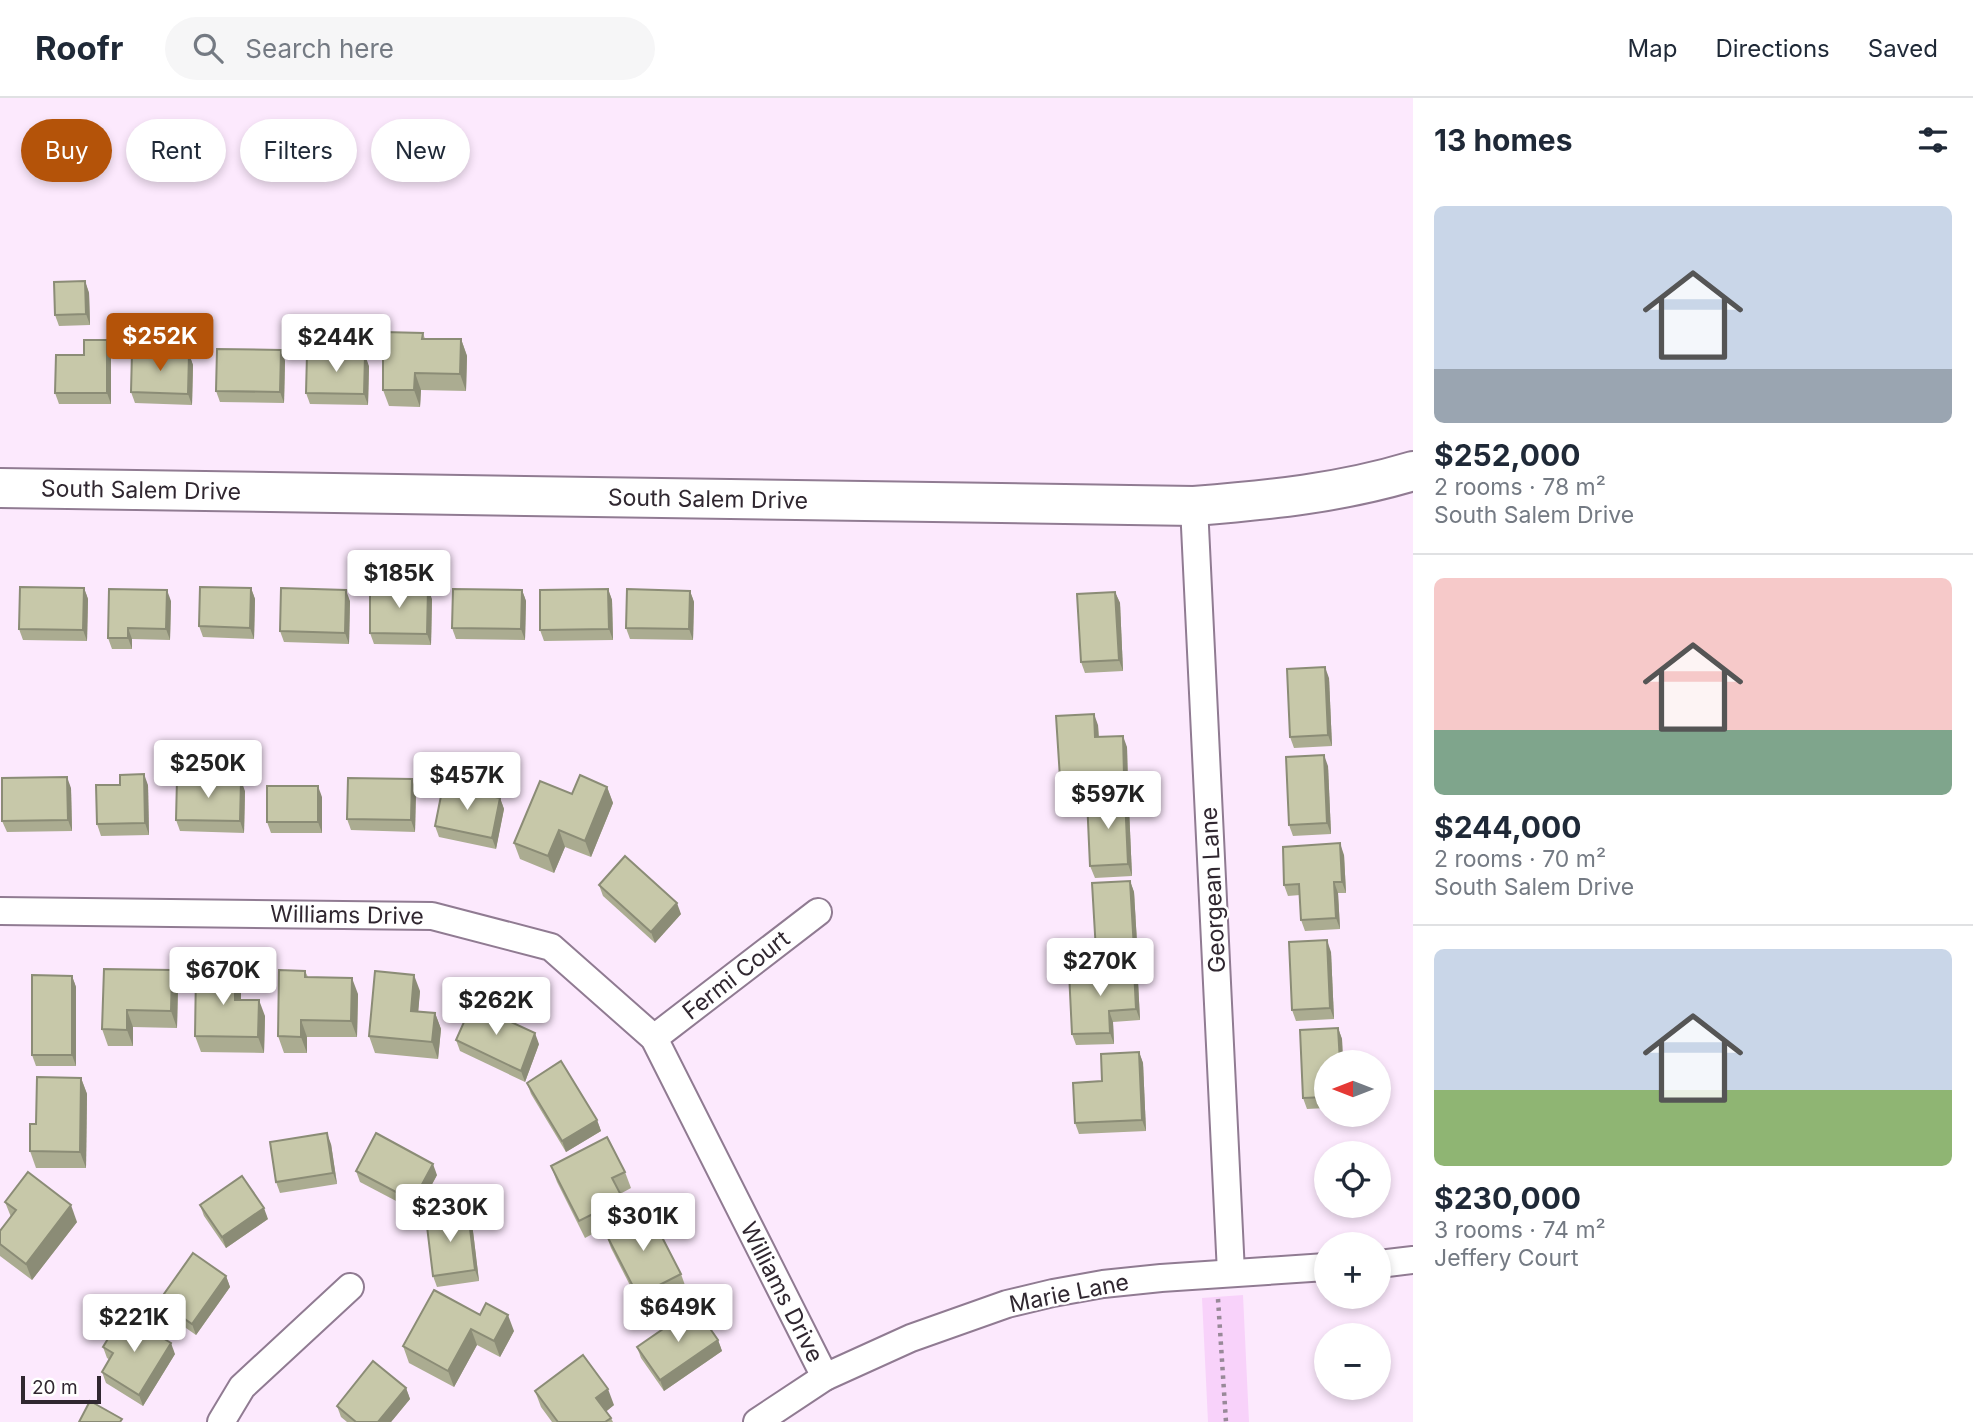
<!DOCTYPE html>
<html lang="en">
<head>
<meta charset="utf-8">
<style>
  body { margin:0; font-family:Inter,sans-serif; background:#f6f6f7; color:#1f2937; height:100vh; display:flex; flex-direction:column; font-size:26px; white-space:nowrap }
  * { box-sizing:border-box; margin:0 }
  p { font-size:23px; color:#747a83 }
  .icon { flex:none; width:38px; height:38px; fill:none; stroke:currentColor; stroke-width:2; stroke-linecap:round; stroke-linejoin:round }
  .map { position:relative; flex:1; overflow:hidden }
  .drawer { display:flex; flex-direction:column; background:#fff; width:560px }
  .drawer>* { flex:none }
  .hud { position:absolute; left:21px; top:21px; width:665px; height:63px; display:flex; gap:14px }
  .needle { width:46px; rotate:270deg }
  .fabs { position:absolute; left:1314px; top:952px; display:grid; gap:14px }
  .fabs a { display:grid; place-items:center; width:77px; height:77px; border-radius:50%; background:#fff; box-shadow:0 4px 10px #0003; font-size:35px }
  .scale { position:absolute; left:21px; bottom:18px; width:80px; box-sizing:border-box; padding-left:7px; border:4px solid #302730; border-top:0; font-size:19px; line-height:24px; white-space:nowrap; color:#302730; -webkit-text-stroke:5px #fff; paint-order:stroke }
  .price { position:absolute; translate:-50% -60px; padding:0 16px; border-radius:7px; background:#fff; color:#222; font-size:23px; line-height:46px; filter:drop-shadow(0 2px 4px #0008) }
  .price::after { content:''; position:absolute; left:50%; top:42px; width:21px; height:16px; margin-left:-10px; background:inherit; clip-path:polygon(0 0,100% 0,50% 100%) }
  .price.on { background:#b45309; color:#fff }
  ul { padding:0; list-style:none }
  li { display:grid; align-content:center; gap:14px; height:371px; padding:0 21px }
  li+li { border-top:2px solid #e0e1e3 }
  li span { display:grid; place-items:center; height:217px; border-radius:10px; color:#555 }
  li>.icon { margin-inline-start:auto }
  span .icon { width:126px; height:126px; fill:#fffc; stroke-width:1 }
  li b { font-size:30px }
  h2 { display:flex; justify-content:space-between; align-items:center; height:84px; padding:0 21px; font-size:30px }
  .pill { padding:0 24px; border-radius:32px; background:#fff; box-shadow:0 4px 10px #0003; font-size:24px; line-height:63px }
  .pill.on { background:#b45309; color:#fff }
  header { display:flex; align-items:center; gap:42px; box-sizing:border-box; height:98px; padding:0 35px; background:#fff; border-bottom:2px solid #e0e1e3 }
  header strong { font-size:33px }
  nav { display:flex; gap:38px; margin-inline-start:auto; font-size:24px }
  .search { width:490px; height:63px; background:#f6f6f7; display:flex; align-items:center; gap:18px; box-sizing:border-box; padding:0 24px; border-radius:38px; color:#747a83; font-size:26px }
  main { display:flex; flex:1; min-height:0 }
  .map>svg:first-child { display:block }
</style>
</head>
<body>
<header>
<strong>Roofr</strong>
<div class="search"><svg class="icon" aria-label="search" viewBox="0 0 24 24"><circle cx="10" cy="10" r="6"/><path d="M15 15l6 6"/></svg>Search here</div>
<nav><a>Map</a><a>Directions</a><a>Saved</a></nav>
</header>
<main>
<div class="map">
<svg width="1413" height="1324" viewBox="0 0 1413 1324">
  <rect width="100%" height="100%" fill="#fce9fd"/>
  <!-- green -->
  <polygon fill="#f8d2fa" points="1243,1197 1249,1324 1208,1324 1202,1200"/>
  <g fill="none" stroke-linecap="round" stroke-linejoin="round">
    <!-- street casing -->
    <g stroke="#907b92" stroke-width="30">
      <g id="street">
        <polyline points="1194,408 1231,1175"/>
        <polyline points="0,813 432,818 551,849 654,940 825,1279"/>
        <polyline points="654,940 818,814"/>
        <polyline points="1379,1166 1413,1162"/>
        <polyline points="221,1324 242,1289 350,1189"/>
        <polyline points="757,1324 825,1279 911,1240 1007,1206 1053,1195 1103,1186 1161,1180 1326,1169"/>
      </g>
    </g>
    <!-- secondary casing -->
    <g stroke="#907b92" stroke-width="42">
      <path id="secondary" d="M0,390l1194,18c76,-6 146,-13 219,-35"/>
    </g>
    <!-- path -->
    <polyline stroke="#988998" stroke-width="4.5" stroke-dasharray="3.5 5" stroke-linecap="butt" points="1218,1201 1226,1324"/>
    <!-- street -->
    <use href="#street" stroke="#fff" stroke-width="26"/>
    <!-- secondary -->
    <use href="#secondary" stroke="#fff" stroke-width="38"/>
  </g>
  <!-- wall -->
  <g fill="#abac91">
    <polygon points="85,183 89,195 90,227 59,228 55,217"/>
    <polygon points="423,235 425,241 461,241 467,258 466,293 421,292 420,309 389,308 383,292"/>
    <polygon points="107,242 111,253 111,306 59,306 55,295 84,257"/>
    <polygon points="281,252 285,263 284,305 220,304 216,293"/>
    <polygon points="189,256 193,267 192,307 135,305 131,294"/>
    <polygon points="369,268 368,307 310,306 306,295"/>
    <polygon points="84,490 88,501 87,543 23,542 19,531"/>
    <polygon points="251,490 255,501 254,541 203,539 199,528"/>
    <polygon points="608,491 612,502 613,542 544,543 540,532"/>
    <polygon points="522,492 526,503 525,542 456,541 452,530"/>
    <polygon points="690,493 694,504 693,542 630,541 626,530"/>
    <polygon points="1115,494 1120,505 1123,573 1085,575 1081,564"/>
    <polygon points="432,501 431,547 374,546 370,535"/>
    <polygon points="171,503 170,542 132,541 132,551 112,551 108,540"/>
    <polygon points="350,503 349,546 284,544 280,533"/>
    <polygon points="1329,580 1332,648 1294,650 1290,639"/>
    <polygon points="1098,627 1099,639 1127,649 1128,688 1064,691 1060,680"/>
    <polygon points="1328,668 1331,736 1293,738 1289,727"/>
    <polygon points="148,687 149,737 101,738 97,726"/>
    <polygon points="607,689 613,705 591,759 565,749 554,775 520,761 514,745 572,696"/>
    <polygon points="71,690 72,733 7,734 2,723"/>
    <polygon points="416,692 415,734 351,732 347,721"/>
    <polygon points="245,693 244,735 180,733 176,722"/>
    <polygon points="322,699 322,735 271,735 267,724"/>
    <polygon points="1125,699 1129,710 1132,778 1095,780 1090,768"/>
    <polygon points="500,700 504,711 496,751 439,739 435,728"/>
    <polygon points="1344,757 1346,795 1338,795 1340,831 1305,833 1301,822 1300,797 1288,798 1284,787"/>
    <polygon points="1130,783 1134,794 1138,862 1100,864 1096,853"/>
    <polygon points="599,787 681,816 655,845 603,798"/>
    <polygon points="1331,854 1334,921 1296,923 1292,912"/>
    <polygon points="104,871 178,888 177,930 133,929 133,948 108,948 102,931"/>
    <polygon points="235,873 241,890 241,902 265,918 264,955 201,954 195,938"/>
    <polygon points="305,873 308,879 358,896 357,939 307,939 307,955 284,955 278,938"/>
    <polygon points="72,878 76,889 76,968 36,968 32,957"/>
    <polygon points="1138,883 1140,922 1113,924 1114,946 1076,947 1072,936"/>
    <polygon points="420,893 418,913 435,915 441,931 438,961 375,955 369,938"/>
    <polygon points="1338,930 1342,941 1343,964 1326,964 1326,1010 1307,1011 1303,1000 1300,932"/>
    <polygon points="456,942 539,946 525,984 460,953"/>
    <polygon points="1139,954 1143,965 1146,1033 1079,1036 1075,1025 1102,983"/>
    <polygon points="81,980 87,996 86,1070 36,1070 30,1053 36,1026"/>
    <polygon points="527,985 597,1022 601,1033 566,1054 531,996"/>
    <polygon points="331,1046 337,1086 280,1095 276,1084"/>
    <polygon points="551,1068 625,1074 631,1090 620,1096 628,1117 585,1140 557,1084"/>
    <polygon points="356,1073 437,1077 417,1114 360,1084"/>
    <polygon points="5,1104 77,1124 32,1182 0,1158 0,1133 11,1119"/>
    <polygon points="200,1107 268,1121 226,1150 204,1118"/>
    <polygon points="468,1114 472,1125 479,1183 437,1189 433,1178"/>
    <polygon points="605,1134 681,1176 687,1193 644,1215 611,1150"/>
    <polygon points="226,1178 230,1189 196,1237 163,1214 159,1203"/>
    <polygon points="480,1217 514,1233 500,1259 477,1247 454,1289 409,1265 403,1248"/>
    <polygon points="718,1242 722,1253 664,1293 641,1260 637,1249"/>
    <polygon points="103,1249 175,1256 143,1308 106,1285 102,1274 110,1262 107,1260"/>
    <polygon points="406,1290 410,1301 391,1324 347,1324 341,1319 337,1308"/>
    <polygon points="535,1293 614,1307 606,1313 611,1320 613,1324 552,1324 541,1309"/>
  </g>
  <!-- shaded-wall -->
  <g fill="#8b8c76">
    <polygon points="85,183 89,195 90,227 86,216"/>
    <polygon points="461,241 467,258 466,293 460,276"/>
    <polygon points="107,242 111,253 111,306 107,295"/>
    <polygon points="281,252 285,263 284,305 280,294"/>
    <polygon points="189,256 193,267 192,307 188,296"/>
    <polygon points="365,257 369,268 368,307 364,296"/>
    <polygon points="415,275 421,292 420,309 414,292"/>
    <polygon points="84,490 88,501 87,543 83,532"/>
    <polygon points="251,490 255,501 254,541 250,530"/>
    <polygon points="428,490 432,501 431,547 427,536"/>
    <polygon points="608,491 612,502 613,542 609,531"/>
    <polygon points="167,492 171,503 170,542 166,531"/>
    <polygon points="346,492 350,503 349,546 345,535"/>
    <polygon points="522,492 526,503 525,542 521,531"/>
    <polygon points="690,493 694,504 693,542 689,531"/>
    <polygon points="1115,494 1120,505 1123,573 1119,562"/>
    <polygon points="128,530 132,541 132,551 128,540"/>
    <polygon points="1325,569 1329,580 1332,648 1328,637"/>
    <polygon points="1094,616 1098,627 1099,650 1095,639"/>
    <polygon points="1123,638 1127,649 1128,688 1124,677"/>
    <polygon points="1324,657 1328,668 1331,736 1327,725"/>
    <polygon points="144,676 148,687 149,737 145,725"/>
    <polygon points="67,679 71,690 72,733 68,722"/>
    <polygon points="412,681 416,692 415,734 411,722"/>
    <polygon points="241,682 245,693 244,735 240,723"/>
    <polygon points="318,688 322,699 322,735 318,724"/>
    <polygon points="607,689 613,705 591,759 585,743"/>
    <polygon points="1125,699 1129,710 1132,778 1128,766"/>
    <polygon points="500,700 504,711 496,751 492,740"/>
    <polygon points="559,732 565,749 554,775 548,758"/>
    <polygon points="1340,745 1344,757 1346,795 1342,784"/>
    <polygon points="1130,783 1134,794 1138,862 1134,851"/>
    <polygon points="1334,784 1338,795 1340,831 1336,820"/>
    <polygon points="677,805 681,816 655,845 651,834"/>
    <polygon points="1327,842 1331,854 1334,921 1330,910"/>
    <polygon points="1134,871 1138,883 1140,922 1136,911"/>
    <polygon points="172,872 178,888 177,930 171,913"/>
    <polygon points="235,873 241,890 241,918 235,902"/>
    <polygon points="414,877 420,893 417,929 411,913"/>
    <polygon points="72,878 76,889 76,968 72,957"/>
    <polygon points="352,880 358,896 357,939 351,923"/>
    <polygon points="259,902 265,918 264,955 258,939"/>
    <polygon points="127,912 133,929 133,948 127,932"/>
    <polygon points="1109,913 1113,924 1114,946 1110,935"/>
    <polygon points="435,915 441,931 438,961 432,944"/>
    <polygon points="301,922 307,939 307,955 301,939"/>
    <polygon points="1338,930 1342,941 1343,964 1340,964"/>
    <polygon points="535,935 539,946 525,984 521,973"/>
    <polygon points="1139,954 1143,965 1146,1033 1142,1022"/>
    <polygon points="81,980 87,996 86,1070 80,1054"/>
    <polygon points="597,1022 601,1033 566,1054 562,1043"/>
    <polygon points="327,1035 331,1046 337,1086 333,1075"/>
    <polygon points="433,1066 437,1077 417,1114 413,1103"/>
    <polygon points="71,1107 77,1124 32,1182 26,1166"/>
    <polygon points="264,1110 268,1121 226,1150 222,1139"/>
    <polygon points="468,1114 472,1125 479,1183 475,1172"/>
    <polygon points="226,1178 230,1189 196,1237 192,1226"/>
    <polygon points="508,1217 514,1233 500,1259 494,1243"/>
    <polygon points="471,1231 477,1247 454,1289 448,1273"/>
    <polygon points="718,1242 722,1253 664,1293 660,1282"/>
    <polygon points="171,1245 175,1256 143,1308 139,1297"/>
    <polygon points="406,1290 410,1301 391,1324 378,1324"/>
    <polygon points="608,1291 614,1307 602,1317 596,1300"/>
  </g>
  <!-- building -->
  <g fill="#c7c8a9" stroke="#8b8c76" stroke-width="2">
    <polygon points="85,183 86,216 55,217 54,184"/>
    <polygon points="383,234 423,235 422,241 461,241 460,276 415,275 414,292 383,292"/>
    <polygon points="84,242 107,242 107,295 55,295 56,257 84,257"/>
    <polygon points="217,251 281,252 280,294 216,293"/>
    <polygon points="132,254 189,256 188,296 131,294"/>
    <polygon points="307,256 365,257 364,296 306,295"/>
    <polygon points="20,489 84,490 83,532 19,531"/>
    <polygon points="200,489 251,490 250,530 199,528"/>
    <polygon points="370,489 428,490 427,536 370,535"/>
    <polygon points="281,490 346,492 345,535 280,533"/>
    <polygon points="109,491 167,492 166,531 128,530 128,540 108,540"/>
    <polygon points="453,491 522,492 521,531 452,530"/>
    <polygon points="608,491 609,531 540,532 540,492"/>
    <polygon points="627,491 690,493 689,531 626,530"/>
    <polygon points="1115,494 1119,562 1081,564 1077,496"/>
    <polygon points="1325,569 1328,637 1290,639 1287,571"/>
    <polygon points="1094,616 1095,639 1123,638 1124,677 1060,680 1056,618"/>
    <polygon points="1324,657 1327,725 1289,727 1286,659"/>
    <polygon points="144,676 145,725 97,726 96,687 120,687 120,677"/>
    <polygon points="580,677 607,689 585,743 559,732 548,758 514,745 540,683 572,696"/>
    <polygon points="67,679 68,722 2,723 2,680"/>
    <polygon points="348,680 412,681 411,722 347,721"/>
    <polygon points="177,681 241,682 240,723 176,722"/>
    <rect x="267" y="688" width="51" height="36"/>
    <polygon points="443,688 500,700 492,740 435,728"/>
    <polygon points="1125,699 1128,766 1090,768 1087,701"/>
    <polygon points="1340,745 1342,784 1334,784 1336,820 1301,822 1299,786 1284,787 1283,749"/>
    <polygon points="625,758 677,805 651,834 599,787"/>
    <polygon points="1130,783 1134,851 1096,853 1092,785"/>
    <polygon points="1327,842 1330,910 1292,912 1289,844"/>
    <polygon points="104,871 172,872 171,913 127,912 127,932 102,931"/>
    <polygon points="1134,871 1136,911 1109,913 1110,935 1072,936 1069,874"/>
    <polygon points="279,872 305,873 305,879 352,880 351,923 301,922 301,939 278,938"/>
    <polygon points="196,873 235,873 235,902 259,902 258,939 195,938"/>
    <polygon points="375,873 414,877 411,913 435,915 432,944 369,938"/>
    <polygon points="32,877 72,878 72,957 32,957"/>
    <polygon points="472,906 535,935 521,973 456,942"/>
    <polygon points="1338,930 1340,964 1326,964 1326,999 1303,1000 1300,932"/>
    <polygon points="1139,954 1142,1022 1075,1025 1073,985 1102,983 1101,956"/>
    <polygon points="561,963 597,1022 562,1043 527,985"/>
    <polygon points="37,979 81,980 80,1054 30,1053 30,1026 36,1026"/>
    <polygon points="327,1035 333,1075 276,1084 270,1044"/>
    <polygon points="376,1035 433,1066 413,1103 356,1073"/>
    <polygon points="607,1039 625,1074 612,1080 623,1101 579,1123 551,1068"/>
    <polygon points="28,1074 71,1107 26,1166 0,1146 0,1133 16,1112 5,1104"/>
    <polygon points="242,1078 264,1110 222,1139 200,1107"/>
    <polygon points="648,1112 681,1176 638,1198 605,1134"/>
    <polygon points="468,1114 475,1172 433,1178 426,1120"/>
    <polygon points="193,1155 226,1178 192,1226 159,1203"/>
    <polygon points="434,1192 480,1217 486,1205 508,1217 494,1243 471,1231 448,1273 403,1248"/>
    <polygon points="695,1209 718,1242 660,1282 637,1249"/>
    <polygon points="123,1216 171,1245 139,1297 102,1274 113,1255 103,1249"/>
    <polygon points="583,1257 608,1291 596,1300 611,1320 605,1324 558,1324 535,1293"/>
    <polygon points="373,1263 406,1290 378,1324 356,1324 337,1308"/>
    <polygon points="90,1303 122,1321 120,1324 79,1324"/>
  </g>
  <g text-anchor="middle" stroke-width="5" stroke-linejoin="round" paint-order="stroke">
    <!-- street labels -->
    <g font-size="23" fill="#302730" stroke="#fff">
      <text transform="translate(141 392) rotate(1)" y="8">South Salem Drive</text>
      <text transform="translate(708 401) rotate(1)" y="8">South Salem Drive</text>
      <text transform="translate(1213 792) rotate(-93)" y="8">Georgean Lane</text>
      <text transform="translate(347 817) rotate(1)" y="8">Williams Drive</text>
      <text transform="translate(736 877) rotate(-38)" y="8">Fermi Court</text>
      <text transform="translate(782 1194) rotate(63)" y="8">Williams Drive</text>
      <text transform="translate(1069 1195) rotate(-11)" y="8">Marie Lane</text>
    </g>
  </g>
</svg>
<div class="fabs">
<a><svg class="needle" viewBox="-14 -14 28 28"><path d="M0-13l5 13h-10z" fill="#e53935"/><path d="M0 13l5-13h-10z" fill="#747a83"/></svg></a>
<a><svg class="icon" aria-label="locate" viewBox="0 0 24 24"><circle cx="12" cy="12" r="6"/><path d="M12 2v4M12 18v4M2 12h4M18 12h4"/></svg></a>
<a>+</a>
<a>−</a>
</div>
<div class="scale">20 m</div>
<b class="price on" style="left:160px;top:275px">$252K</b>
<b class="price" style="left:336px;top:276px">$244K</b>
<b class="price" style="left:399px;top:512px">$185K</b>
<b class="price" style="left:208px;top:702px">$250K</b>
<b class="price" style="left:467px;top:714px">$457K</b>
<b class="price" style="left:1108px;top:733px">$597K</b>
<b class="price" style="left:1100px;top:900px">$270K</b>
<b class="price" style="left:223px;top:909px">$670K</b>
<b class="price" style="left:496px;top:939px">$262K</b>
<b class="price" style="left:450px;top:1146px">$230K</b>
<b class="price" style="left:643px;top:1155px">$301K</b>
<b class="price" style="left:678px;top:1246px">$649K</b>
<b class="price" style="left:134px;top:1256px">$221K</b>
<div class="hud">
<a class="pill on">Buy</a>
<a class="pill">Rent</a>
<a class="pill">Filters</a>
<a class="pill">New</a>
</div>
</div>
<section class="drawer">
<h2>13 homes<svg class="icon" aria-label="filters" viewBox="0 0 24 24"><path d="M4 7h16M4 17h16"/><circle cx="9" cy="7" r="2"/><circle cx="15" cy="17" r="2"/></svg></h2>
<ul>
<li><span style="background:linear-gradient(#c9d6e8 75%,#9aa5b1 0)"><svg class="icon" aria-label="home" viewBox="0 0 24 24"><path d="M3 11l9-7 9 7M6 9v11h12V9"/></svg></span><div><b>$252,000</b><p>2 rooms · 78 m²</p><p>South Salem Drive</p></div></li>
<li><span style="background:linear-gradient(#f6c9c9 70%,#7fa58c 0)"><svg class="icon" aria-label="home" viewBox="0 0 24 24"><path d="M3 11l9-7 9 7M6 9v11h12V9"/></svg></span><div><b>$244,000</b><p>2 rooms · 70 m²</p><p>South Salem Drive</p></div></li>
<li><span style="background:linear-gradient(#c9d6e8 65%,#8fb573 0)"><svg class="icon" aria-label="home" viewBox="0 0 24 24"><path d="M3 11l9-7 9 7M6 9v11h12V9"/></svg></span><div><b>$230,000</b><p>3 rooms · 74 m²</p><p>Jeffery Court</p></div></li>
</ul>
</section>
</main>
</body>
</html>
